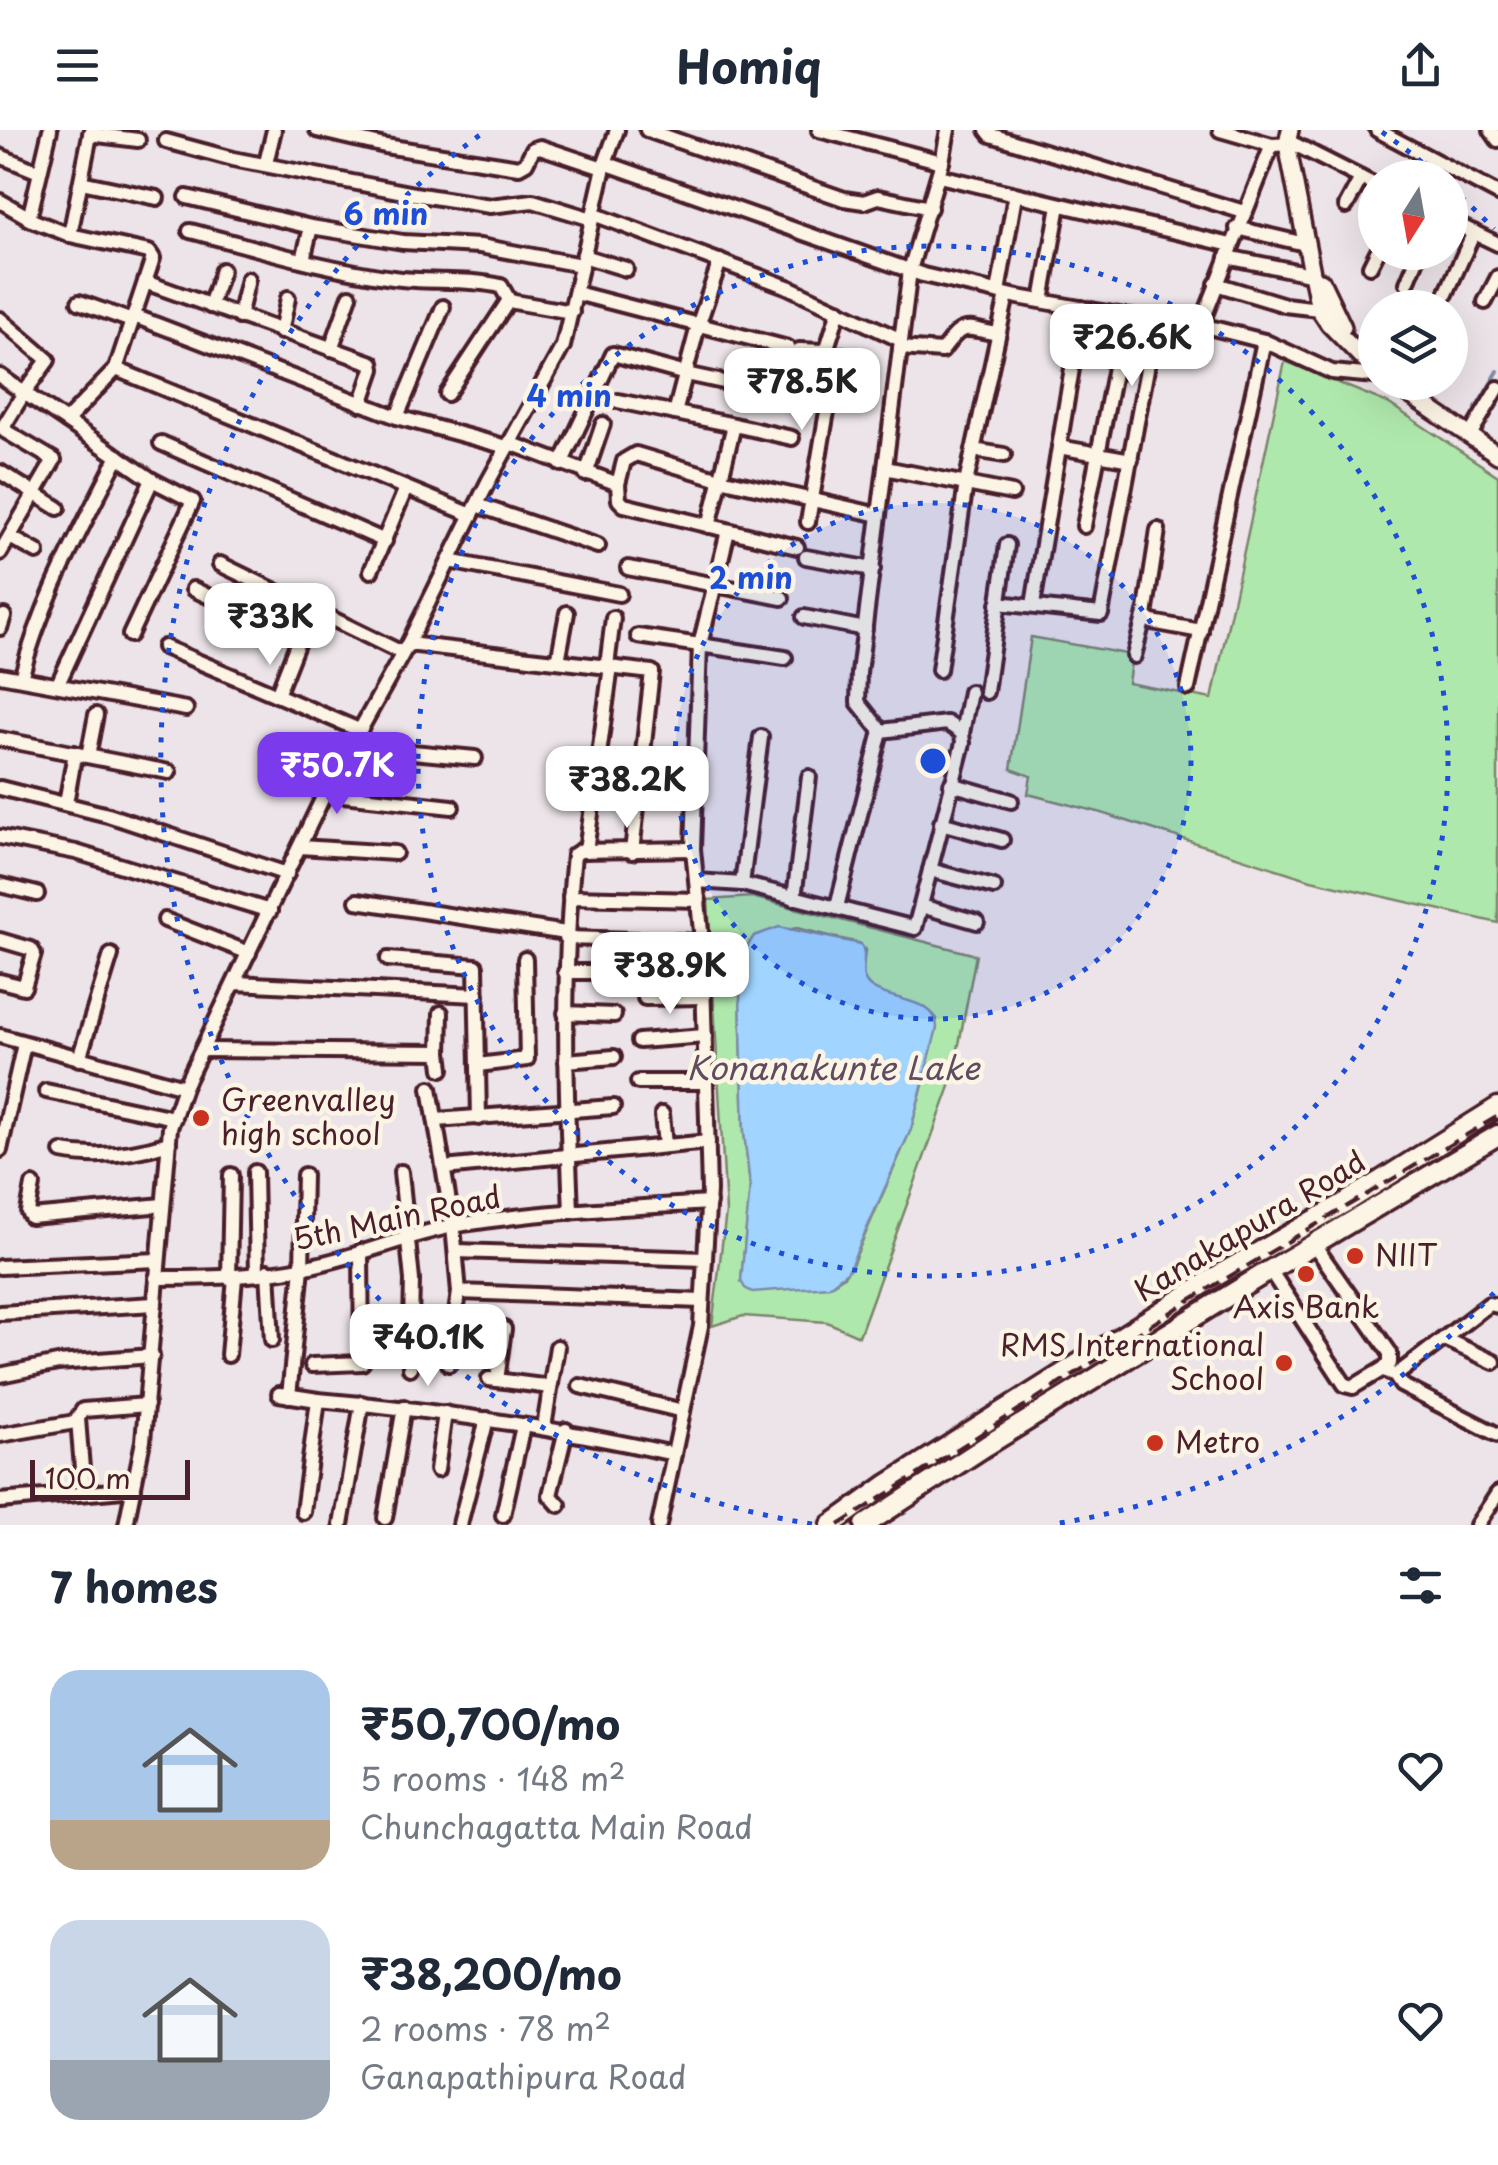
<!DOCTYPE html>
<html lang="en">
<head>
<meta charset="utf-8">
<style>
  body { margin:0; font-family:"Playpen Sans",sans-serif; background:#f2f2f3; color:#1f2937; height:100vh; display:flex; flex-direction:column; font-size:38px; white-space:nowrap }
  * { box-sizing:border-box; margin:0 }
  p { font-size:32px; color:#747a83 }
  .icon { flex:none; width:55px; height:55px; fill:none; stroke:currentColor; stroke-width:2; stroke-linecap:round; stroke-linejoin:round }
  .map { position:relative; height:1395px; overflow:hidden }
  .side { display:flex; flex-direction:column; background:#fff; flex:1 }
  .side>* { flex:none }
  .needle { width:65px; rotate:191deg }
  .tools { position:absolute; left:1358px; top:30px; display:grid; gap:20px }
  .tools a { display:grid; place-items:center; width:110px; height:110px; border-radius:50%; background:#fff; box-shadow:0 10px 40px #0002; font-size:50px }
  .scale { position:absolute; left:30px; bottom:25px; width:160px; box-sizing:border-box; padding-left:10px; border:5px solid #4a1f2b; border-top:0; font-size:28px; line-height:35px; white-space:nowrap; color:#4a1f2b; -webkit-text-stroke:8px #fcf5e5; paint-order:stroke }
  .price { position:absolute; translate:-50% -85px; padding:0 22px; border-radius:20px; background:#fff; color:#222; font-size:32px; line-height:65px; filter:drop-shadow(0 2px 5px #0008) }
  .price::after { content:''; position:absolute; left:50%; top:60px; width:30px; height:22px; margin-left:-15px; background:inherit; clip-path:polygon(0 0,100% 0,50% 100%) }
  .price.current { background:#7c3aed; color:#fff }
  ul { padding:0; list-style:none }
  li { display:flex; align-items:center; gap:30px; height:250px; padding:0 50px }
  li span { display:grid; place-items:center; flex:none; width:280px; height:200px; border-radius:30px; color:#555 }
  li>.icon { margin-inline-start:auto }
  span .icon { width:120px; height:120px; fill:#fffc; stroke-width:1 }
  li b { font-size:42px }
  h2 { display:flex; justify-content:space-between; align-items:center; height:120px; padding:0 50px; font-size:42px }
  header { display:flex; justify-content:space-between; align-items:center; height:130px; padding:0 50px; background:#fff; font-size:45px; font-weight:700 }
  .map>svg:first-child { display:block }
</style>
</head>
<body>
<header><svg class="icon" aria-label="menu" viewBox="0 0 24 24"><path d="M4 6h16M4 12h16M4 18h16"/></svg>Homiq<svg class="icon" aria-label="share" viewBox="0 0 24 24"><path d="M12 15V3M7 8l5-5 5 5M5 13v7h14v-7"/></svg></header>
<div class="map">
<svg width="1498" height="1395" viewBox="0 0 1498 1395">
  <rect width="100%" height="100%" fill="#ece4e8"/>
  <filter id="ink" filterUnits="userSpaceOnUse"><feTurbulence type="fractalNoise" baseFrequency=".01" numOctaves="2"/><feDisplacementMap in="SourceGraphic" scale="20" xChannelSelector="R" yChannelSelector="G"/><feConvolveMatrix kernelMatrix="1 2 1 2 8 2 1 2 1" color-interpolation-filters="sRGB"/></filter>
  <g filter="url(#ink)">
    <!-- green -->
    <g fill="#afe8ac" stroke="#7c846c" stroke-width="2.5" fill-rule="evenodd">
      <polygon points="1285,231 1388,273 1498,346 1498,793 1311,750 1102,683 1028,664 1031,646 1011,639 1031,507 1132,525 1128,553 1212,569"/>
      <path d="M752,767l224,58 -24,126 -93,255 -32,-14 -84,-6 -31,10 14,-114 -18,-312zM797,798l62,15 6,7c0,7 -4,18 -3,25 4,25 62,22 75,44l-12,59 -14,51 -59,136 -8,11 -15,10 -88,-5 9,-95 -6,-54 -5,-173 15,-23z"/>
    </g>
    <!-- water -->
    <path fill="#a1d5ff" stroke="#7e8caa" stroke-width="2.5" d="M779,797l82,17c9,15 -6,33 11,44 21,14 65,10 65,40l-26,101 -63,142 -19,15 -77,6 -7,-4 -4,-7 9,-95 -6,-54 -5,-173 15,-23z"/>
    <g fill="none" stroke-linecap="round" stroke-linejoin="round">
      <!-- stream -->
      <polyline stroke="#7e8caa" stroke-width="4" points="1475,280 1498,241"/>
      <!-- minor casing -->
      <g stroke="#4a1f2b" stroke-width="20">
        <g id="minor">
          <polyline points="317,0 385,16 519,37 526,33 533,19 540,17 603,38"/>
          <polyline points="647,0 844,69 864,72 878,67 930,78"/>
          <polyline points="819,0 942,32 910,140 859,543 858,572 881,601 837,777"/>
          <polyline points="987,0 991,5 1244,82"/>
          <polyline points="1220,0 1272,15 1294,14 1375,55"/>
          <polyline points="1377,0 1498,64"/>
          <polyline points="1491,0 1498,10"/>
          <polyline points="90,4 138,10"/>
          <polyline points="166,11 233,29 414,64 490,76 533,71 592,89"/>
          <polyline points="0,26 39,42"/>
          <polyline points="942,32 948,0"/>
          <polyline points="266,33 274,0"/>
          <polyline points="605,33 923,145 1018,167 1170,194 1201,195 1264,211 1332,242 1375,246"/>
          <polyline points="939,46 1231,115"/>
          <polyline points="81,52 157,68"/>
          <polyline points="187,67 311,97 403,112 480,116 581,135"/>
          <polyline points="0,71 28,87"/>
          <polyline points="1346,76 1361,48"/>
          <polyline points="593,84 788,157 901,210"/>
          <polyline points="1450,91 1498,114"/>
          <polyline points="1237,98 1305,114"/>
          <path d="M190,101c67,17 134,38 203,47 36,5 72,0 108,8l8,14 5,2 58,10"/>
          <polyline points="70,105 91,0"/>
          <polyline points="583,126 626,139"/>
          <polyline points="1227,127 1310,144"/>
          <polyline points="303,130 311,97"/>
          <polyline points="1370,136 1377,122"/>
          <polyline points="145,152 372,233 373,239 361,274"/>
          <polyline points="1407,153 1420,122"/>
          <polyline points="1216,154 1285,175 1319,179"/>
          <polyline points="998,162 1015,66"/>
          <polyline points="576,163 788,218"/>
          <polyline points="1446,164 1474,102"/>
          <polyline points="1042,171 1059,75"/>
          <polyline points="79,172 132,191"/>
          <polyline points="1485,172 1498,147"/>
          <polyline points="210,176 222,140"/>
          <polyline points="134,186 397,287 507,317"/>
          <polyline points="239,187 248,149"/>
          <polyline points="0,189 48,230 24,263 0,246"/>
          <polyline points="1201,195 1272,15"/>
          <polyline points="281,202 288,168"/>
          <path d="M900,218l42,3c22,-30 21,-23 56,-17"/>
          <polyline points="331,219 350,166"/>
          <polyline points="799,220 823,221 827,218 839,180"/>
          <polyline points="116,239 472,385"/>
          <polyline points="447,264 509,170"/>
          <polyline points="618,271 734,295 709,396"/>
          <polyline points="675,283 698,196 720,131"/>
          <polyline points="397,287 443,177"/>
          <polyline points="66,291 152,350 193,371 130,505"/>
          <polyline points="734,295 792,308"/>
          <polyline points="1473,300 1498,258"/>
          <polyline points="161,313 385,411"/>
          <polyline points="510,313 618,354"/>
          <polyline points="1059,317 1131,330"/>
          <polyline points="973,320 1004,325"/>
          <polyline points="561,334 613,224 686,244 830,275"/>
          <polyline points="885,338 1012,363"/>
          <polyline points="0,342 58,378"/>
          <polyline points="586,344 603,294"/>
          <polyline points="477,375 598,416"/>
          <polyline points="808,392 826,287 842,225"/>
          <polyline points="1084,396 1125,186"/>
          <polyline points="1158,400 1145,486 1152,492 1201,501"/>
          <polyline points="10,407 37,422"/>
          <polyline points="797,417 624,375 619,370 618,354 624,331 636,324 720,349 879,385"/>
          <polyline points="0,423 54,330 5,301 5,294 24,263 66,291 116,239 153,128 149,122 70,105 29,89 50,0"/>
          <polyline points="806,427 873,439"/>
          <polyline points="449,431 619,464"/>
          <polyline points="220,434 402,523"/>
          <polyline points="628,438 782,468"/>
          <polyline points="371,441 406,358"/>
          <polyline points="193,459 299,509 277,565"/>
          <polyline points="998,473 1101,484 1156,191"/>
          <polyline points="1033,475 1082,178"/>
          <polyline points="804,487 865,499"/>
          <polyline points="0,498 4,486"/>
          <polyline points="638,506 700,515 728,401"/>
          <polyline points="408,514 652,542 632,722"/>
          <polyline points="164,517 359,600"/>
          <polyline points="1134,526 1145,483"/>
          <polyline points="558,531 567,483"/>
          <polyline points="607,536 613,488"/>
          <polyline points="939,540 966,353 1007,165"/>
          <polyline points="0,545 186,579"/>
          <path d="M21,548c22,-82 59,-146 97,-222"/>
          <polyline points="58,554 152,350"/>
          <polyline points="1188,558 1264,211"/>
          <polyline points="986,562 1007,415"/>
          <polyline points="962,603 970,562"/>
          <polyline points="0,609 169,642"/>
          <polyline points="350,616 475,628"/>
          <polyline points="88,626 96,585"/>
          <polyline points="951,654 1011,671"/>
          <polyline points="0,658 108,685 287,744"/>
          <polyline points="325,663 452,677"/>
          <polyline points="66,673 75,623"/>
          <polyline points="941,693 1002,710"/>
          <polyline points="0,707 76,722 270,781"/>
          <polyline points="300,717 395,723"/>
          <polyline points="586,721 611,536"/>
          <polyline points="930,740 994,757"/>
          <polyline points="697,751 742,754 915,798 963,613 962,603 947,593 881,601"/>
          <polyline points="742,754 761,607"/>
          <polyline points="0,755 37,764"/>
          <polyline points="570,767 699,770"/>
          <polyline points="794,768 809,647"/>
          <polyline points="357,771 566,803"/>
          <polyline points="921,776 977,792"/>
          <polyline points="165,790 249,823"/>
          <polyline points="566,808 702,812"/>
          <polyline points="0,810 31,819 34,824 24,857 0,851"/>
          <polyline points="388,829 476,836 479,988"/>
          <polyline points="565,842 702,842"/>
          <polyline points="235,853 477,865"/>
          <polyline points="645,868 703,867"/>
          <polyline points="565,883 614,885"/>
          <polyline points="0,906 184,957"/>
          <polyline points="639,911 705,906"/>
          <polyline points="202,920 440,922 442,939"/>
          <polyline points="440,922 441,883"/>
          <polyline points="79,929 111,825"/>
          <polyline points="566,931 614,927"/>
          <polyline points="478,935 527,929 525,829"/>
          <polyline points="638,952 706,952"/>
          <polyline points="430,958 453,1096 459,1162 449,1234"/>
          <polyline points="46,961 174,988"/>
          <polyline points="662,984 665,1016"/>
          <polyline points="436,990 613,977"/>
          <polyline points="0,1020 24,914"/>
          <path d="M62,1022c36,7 72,2 107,-9"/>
          <polyline points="444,1038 708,1012"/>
          <polyline points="255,1042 257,1144"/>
          <polyline points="401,1042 412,1150 410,1238"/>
          <polyline points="33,1055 28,1082 31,1087 163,1075"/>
          <path d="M571,1082c-5,-120 -9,-238 3,-357l6,-4 113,-2"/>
          <polyline points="1313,1113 1390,1223 1390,1233 1383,1239"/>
          <polyline points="456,1121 705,1129"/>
          <polyline points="0,1137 158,1130"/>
          <polyline points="1270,1140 1345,1255 1353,1257 1383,1239 1395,1246 1401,1255 1498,1305"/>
          <polyline points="268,1141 272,1210"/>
          <path d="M156,1148c50,0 97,-1 145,-10 56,-10 108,-35 163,-44 81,-13 163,-16 245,-21"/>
          <polyline points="229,1148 231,1045"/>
          <polyline points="459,1162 702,1171"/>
          <polyline points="0,1183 155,1174"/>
          <polyline points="1444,1209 1494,1232"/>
          <polyline points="228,1225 235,1148"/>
          <polyline points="312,1235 362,1233 361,1121"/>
          <polyline points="0,1245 58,1233 152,1226"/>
          <polyline points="1395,1246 1489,1174 1498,1176"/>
          <polyline points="489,1249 550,1257"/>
          <polyline points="497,1250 504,1199"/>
          <polyline points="580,1256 683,1281"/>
          <polyline points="279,1264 318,1270"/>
          <polyline points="289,1266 302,1138 304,1045"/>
          <polyline points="78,1289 84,1363"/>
          <polyline points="544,1297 557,1217"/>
          <polyline points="0,1305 75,1292 83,1280 147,1275"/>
          <polyline points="437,1340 445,1283"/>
          <polyline points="0,1371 134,1359"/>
          <polyline points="559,1375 550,1365 566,1300"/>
          <path d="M303,1382l15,-112c120,10 238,28 356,54"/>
          <polyline points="503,1385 523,1296"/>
          <polyline points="385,1388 404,1277"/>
          <polyline points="460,1394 487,1289"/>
          <polyline points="126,1395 143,1311 170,998 184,957 325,663 408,514 488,352 563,216 605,33 617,0"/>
          <polyline points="341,1395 362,1273"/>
          <polyline points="659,1395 701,1196 709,1061 702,812 693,719 700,515 785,528"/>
          <polyline points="1477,1395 1498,1363"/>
        </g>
      </g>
      <!-- major casing -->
      <g stroke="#4a1f2b" stroke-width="22">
        <g id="major">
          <polyline points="1290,0 1287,14 1319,179 1329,194 1375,241"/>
          <polyline points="1321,151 1343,197"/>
          <polyline points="1391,252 1498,325"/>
        </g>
      </g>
      <!-- highway casing -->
      <g stroke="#4a1f2b" stroke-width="25">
        <g id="highway">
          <polyline points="831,1395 888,1354 1220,1144 1348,1071 1498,977"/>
          <polyline points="865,1395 986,1316 1270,1140 1498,1005"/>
        </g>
      </g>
      <!-- minor -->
      <use href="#minor" stroke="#fcf5e5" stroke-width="12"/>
      <!-- major -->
      <use href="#major" stroke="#fcf5e5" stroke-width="15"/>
      <!-- highway -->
      <use href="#highway" stroke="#fcf5e5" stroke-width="18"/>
      <!-- rail -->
      <polyline stroke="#4a1f2b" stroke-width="4" stroke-dasharray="15 8" stroke-linecap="butt" points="839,1395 1190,1170 1498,986"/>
    </g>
  </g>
  <!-- distance rings -->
  <circle cx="933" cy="631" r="258" fill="#1d4ed8" fill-opacity=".12"/>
  <g fill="none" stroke="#1d4ed8" stroke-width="5" stroke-dasharray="5 10">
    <circle cx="933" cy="631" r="258"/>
    <circle cx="933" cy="631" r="515"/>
    <path d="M1494 1163A773 773 0 0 1 1054 1394M812 1394A773 773 0 0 1 484 2M1382 2A773 773 0 0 1 1435 43M1450 57A773 773 0 0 1 1494 99"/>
  </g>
  <!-- markers -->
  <g fill="#c8321e" stroke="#fcf5e5" stroke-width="4">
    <circle cx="201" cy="988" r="10"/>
    <circle cx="1355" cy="1126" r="10"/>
    <circle cx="1306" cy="1144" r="10"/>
    <circle cx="1284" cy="1233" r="10"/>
    <circle cx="1155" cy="1313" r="10"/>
  </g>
  <g text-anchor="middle" stroke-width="9" stroke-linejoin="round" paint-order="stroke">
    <!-- poi labels -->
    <g font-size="30" fill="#4a1f2b" stroke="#fcf5e5" text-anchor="start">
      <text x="221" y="981">Greenvalley<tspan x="221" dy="34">high school</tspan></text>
      <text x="1375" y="1136">NIIT</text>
      <text x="1306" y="1188" text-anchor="middle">Axis Bank</text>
      <text x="1264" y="1226" text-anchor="end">RMS International<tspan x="1264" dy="34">School</tspan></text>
      <text x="1175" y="1323">Metro</text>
    </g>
    <!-- street labels -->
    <g font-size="30" fill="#4a1f2b" stroke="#fcf5e5">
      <text transform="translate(397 1089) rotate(-12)" y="10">5th Main Road</text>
      <text transform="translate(1250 1097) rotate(-31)" y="10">Kanakapura Road</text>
    </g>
    <!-- water labels -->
    <g font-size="32" font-style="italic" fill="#604c60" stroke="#fcf5e5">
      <text x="833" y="950">Konanakunte Lake</text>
    </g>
  </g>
  <circle cx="933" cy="631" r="15" fill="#1d4ed8" stroke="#fcf5e5" stroke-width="5"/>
  <g font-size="30" text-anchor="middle" font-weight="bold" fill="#1d4ed8" stroke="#fcf5e5" stroke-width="9" stroke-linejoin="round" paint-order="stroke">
    <text x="386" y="95">6 min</text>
    <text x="569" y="277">4 min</text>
    <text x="751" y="459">2 min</text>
  </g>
</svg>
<div class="tools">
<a><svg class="needle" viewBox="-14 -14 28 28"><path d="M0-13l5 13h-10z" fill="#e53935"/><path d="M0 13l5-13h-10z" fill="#747a83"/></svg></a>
<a><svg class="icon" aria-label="layers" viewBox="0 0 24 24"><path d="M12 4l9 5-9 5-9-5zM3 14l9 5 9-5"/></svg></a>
</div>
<div class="scale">100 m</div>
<b class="price" style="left:1132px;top:259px">₹26.6K</b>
<b class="price" style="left:802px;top:303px">₹78.5K</b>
<b class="price" style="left:270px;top:538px">₹33K</b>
<b class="price current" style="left:337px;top:687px">₹50.7K</b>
<b class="price" style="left:627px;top:701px">₹38.2K</b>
<b class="price" style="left:670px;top:887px">₹38.9K</b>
<b class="price" style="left:428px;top:1259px">₹40.1K</b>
</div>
<section class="side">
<h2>7 homes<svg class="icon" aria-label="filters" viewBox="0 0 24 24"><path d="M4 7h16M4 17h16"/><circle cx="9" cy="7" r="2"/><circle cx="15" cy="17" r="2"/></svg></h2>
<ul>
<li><span style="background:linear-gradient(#a9c7e8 75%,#b9a48a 0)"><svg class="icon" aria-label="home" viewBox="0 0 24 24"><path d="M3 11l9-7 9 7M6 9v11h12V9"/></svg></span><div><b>₹50,700/mo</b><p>5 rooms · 148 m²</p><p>Chunchagatta Main Road</p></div><svg class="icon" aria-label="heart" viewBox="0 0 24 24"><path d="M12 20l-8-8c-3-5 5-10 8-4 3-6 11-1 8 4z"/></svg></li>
<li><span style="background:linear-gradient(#c9d6e8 70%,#9aa5b1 0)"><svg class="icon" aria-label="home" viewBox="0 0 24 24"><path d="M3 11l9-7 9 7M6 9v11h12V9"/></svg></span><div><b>₹38,200/mo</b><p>2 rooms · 78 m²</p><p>Ganapathipura Road</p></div><svg class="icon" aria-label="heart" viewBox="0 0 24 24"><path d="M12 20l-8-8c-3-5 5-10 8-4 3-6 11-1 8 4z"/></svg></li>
</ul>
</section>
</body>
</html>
